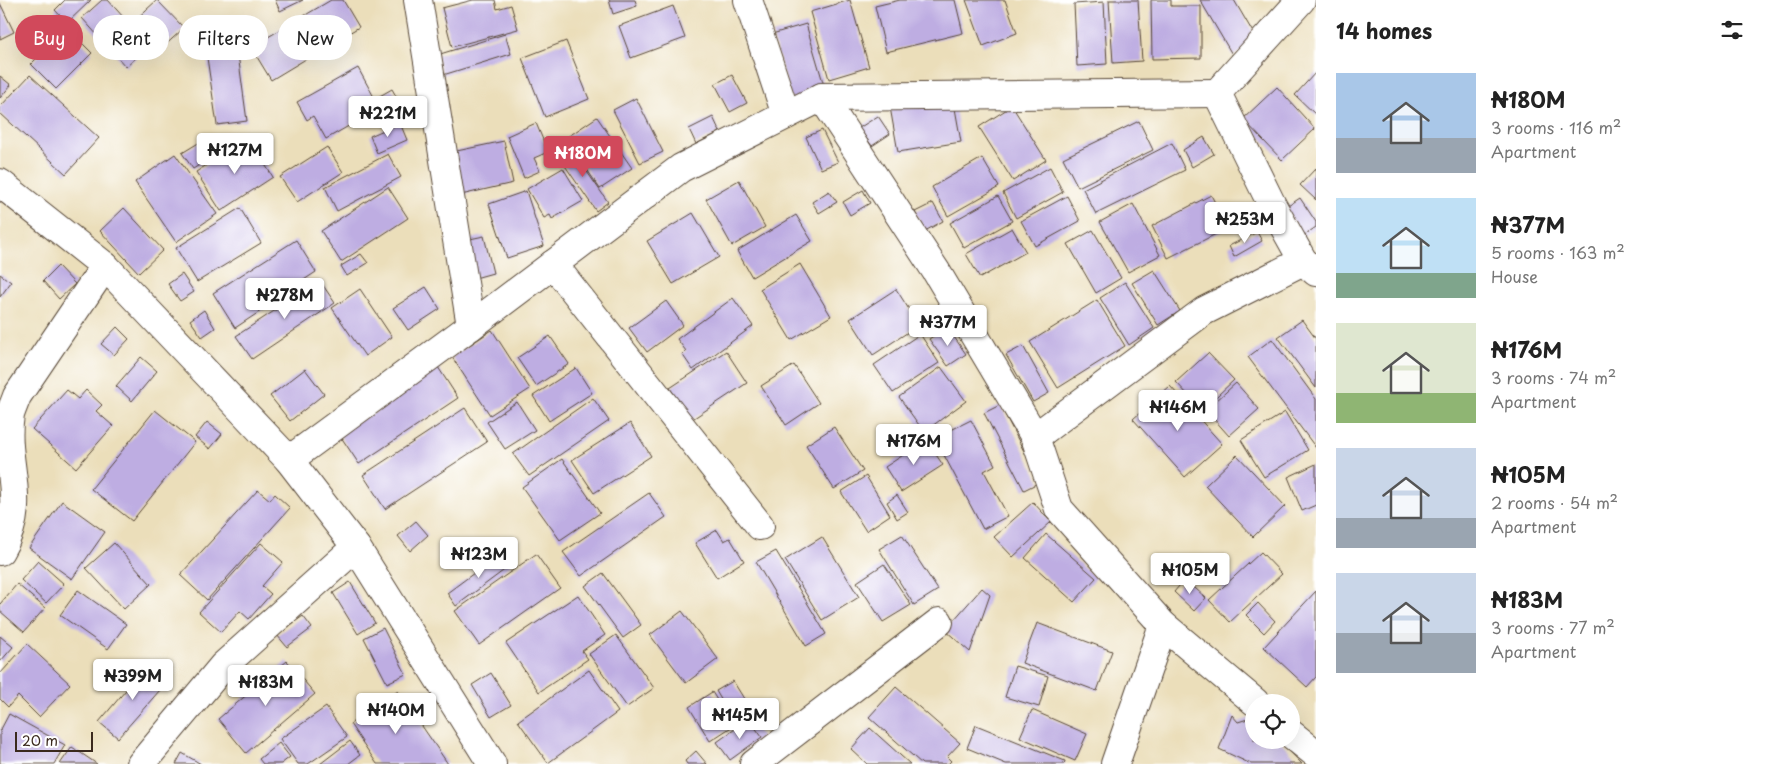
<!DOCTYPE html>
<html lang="en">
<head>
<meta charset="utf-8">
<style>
  body { margin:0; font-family:"Playpen Sans",sans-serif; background:#f2f2f2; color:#222; height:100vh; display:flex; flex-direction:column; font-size:19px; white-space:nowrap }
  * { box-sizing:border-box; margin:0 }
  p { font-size:16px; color:#767676 }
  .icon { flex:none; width:28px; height:28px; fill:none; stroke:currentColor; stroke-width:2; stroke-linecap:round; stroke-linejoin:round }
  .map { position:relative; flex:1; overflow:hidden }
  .sheet { display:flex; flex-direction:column; background:#fff; width:450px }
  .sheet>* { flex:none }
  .guide { position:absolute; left:15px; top:15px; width:475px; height:45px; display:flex; gap:10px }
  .tools { position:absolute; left:1245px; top:694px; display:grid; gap:10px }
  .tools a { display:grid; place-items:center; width:55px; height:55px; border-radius:50%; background:#fff; box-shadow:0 5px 20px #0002; font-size:25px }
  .scale { position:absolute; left:15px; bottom:12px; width:78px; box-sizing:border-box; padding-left:5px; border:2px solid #3b2a1e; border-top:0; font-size:14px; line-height:18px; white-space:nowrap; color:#3b2a1e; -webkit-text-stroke:4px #fff; paint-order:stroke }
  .price { position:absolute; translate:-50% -42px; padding:0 11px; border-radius:5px; background:#fff; color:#222; font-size:16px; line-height:32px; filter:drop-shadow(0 1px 2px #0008) }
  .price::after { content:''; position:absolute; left:50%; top:30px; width:15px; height:11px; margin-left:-8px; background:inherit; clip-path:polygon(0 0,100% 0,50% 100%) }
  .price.selected { background:#d1495b; color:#fff }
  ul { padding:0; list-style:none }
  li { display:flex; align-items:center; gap:15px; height:125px; padding:0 20px }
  li span { display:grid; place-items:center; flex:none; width:140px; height:100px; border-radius:0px; color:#555 }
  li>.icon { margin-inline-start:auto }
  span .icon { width:60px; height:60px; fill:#fffc; stroke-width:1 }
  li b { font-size:21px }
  h2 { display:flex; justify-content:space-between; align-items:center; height:60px; padding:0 20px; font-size:21px }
  .pill { padding:0 18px; border-radius:22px; background:#fff; box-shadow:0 5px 20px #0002; font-size:18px; line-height:45px }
  .pill.selected { background:#d1495b; color:#fff }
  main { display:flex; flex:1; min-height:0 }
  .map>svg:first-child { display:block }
</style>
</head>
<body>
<main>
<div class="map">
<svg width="1316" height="764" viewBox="0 0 1316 764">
  <rect width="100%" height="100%" fill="#fff"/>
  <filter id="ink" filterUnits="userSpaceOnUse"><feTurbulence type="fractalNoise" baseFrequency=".02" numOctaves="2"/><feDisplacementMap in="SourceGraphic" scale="10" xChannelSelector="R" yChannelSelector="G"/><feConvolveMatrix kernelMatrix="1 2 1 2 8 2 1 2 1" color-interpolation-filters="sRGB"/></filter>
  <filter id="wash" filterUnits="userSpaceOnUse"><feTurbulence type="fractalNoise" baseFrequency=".0096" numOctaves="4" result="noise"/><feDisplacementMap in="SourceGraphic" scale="20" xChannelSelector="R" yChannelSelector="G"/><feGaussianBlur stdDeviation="1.12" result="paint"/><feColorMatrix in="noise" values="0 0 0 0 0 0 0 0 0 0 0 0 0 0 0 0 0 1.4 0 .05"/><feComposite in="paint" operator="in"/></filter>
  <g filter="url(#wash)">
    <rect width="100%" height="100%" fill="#ebdeba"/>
    <g id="blocks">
      <!-- building -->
      <g fill="#beade2">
        <polygon points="65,0 91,0 67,23 55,10"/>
        <polygon points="102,0 108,0 149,46 126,67 82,18"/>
        <polygon points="157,0 184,28 160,50 134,21"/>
        <polygon points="275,0 303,0 280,11"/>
        <polygon points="331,0 343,0 359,27 271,80 251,47"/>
        <polygon points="473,0 495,0 497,9 511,5 518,29 452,47 442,8"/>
        <polygon points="609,0 635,0 637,6 613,14"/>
        <polygon points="850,0 869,67 829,79 810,12"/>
        <polygon points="900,0 955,0 963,33 886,52 875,6"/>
        <polygon points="966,0 1005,0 1017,33 983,46"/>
        <polygon points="1109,0 1138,0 1142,61 1113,63"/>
        <polygon points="1151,0 1171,0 1171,6 1201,6 1201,58 1152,59"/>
        <polygon points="1200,0 1234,0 1258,41 1233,56"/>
        <polygon points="1104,2 1107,64 1077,66 1074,4"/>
        <polygon points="0,3 14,32 0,39"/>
        <polygon points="673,6 685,38 631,58 619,26"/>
        <polygon points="806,24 825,89 791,99 772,34"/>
        <polygon points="67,28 92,53 56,89 31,64"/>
        <polygon points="209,31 221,38 215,48 203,41"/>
        <polygon points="505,34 511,54 443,75 437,55"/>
        <polygon points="566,41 589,99 545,117 522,58"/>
        <polygon points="237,47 247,121 217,125 206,51"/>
        <polygon points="358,68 380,108 326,139 313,116 307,120 297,102"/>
        <polygon points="1316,72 1316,115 1295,95"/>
        <polygon points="30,75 99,138 66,174 0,113 0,107"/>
        <polygon points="732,75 747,103 730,112 715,84"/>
        <polygon points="0,76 11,85 0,98"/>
        <polygon points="1277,87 1315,129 1282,160 1243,119"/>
        <polygon points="392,89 401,105 387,113 378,97"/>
        <polygon points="953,97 961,142 898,152 890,107"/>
        <polygon points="636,98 663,152 640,163 613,110"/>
        <polygon points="1012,106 1046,160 1013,181 979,127"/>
        <polygon points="878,116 890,134 872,146 859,128"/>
        <polygon points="597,117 632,168 600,189 566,138"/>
        <polygon points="713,117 720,132 696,144 689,129"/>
        <polygon points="1139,121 1153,150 1078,187 1063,158"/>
        <polygon points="400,123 407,140 377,153 370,136"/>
        <polygon points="536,123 548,152 534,158 540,171 524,178 507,136"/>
        <polygon points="822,130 838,162 821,169 806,137"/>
        <polygon points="1204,137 1214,154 1192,167 1183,150"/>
        <polygon points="248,138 273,177 221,211 196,172"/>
        <polygon points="205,139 215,155 193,169 182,153"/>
        <polygon points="504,141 513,183 461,195 452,152"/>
        <polygon points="1172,143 1185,170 1096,214 1083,189"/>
        <polygon points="569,146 608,202 596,211 557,154"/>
        <polygon points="327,147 343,172 297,202 280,177"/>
        <polygon points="175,154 217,214 176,242 135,182"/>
        <polygon points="388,154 401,177 337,211 325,187"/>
        <polygon points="982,158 999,187 948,216 932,187"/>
        <polygon points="1050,167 1063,192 1016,218 1003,193"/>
        <polygon points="563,168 583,201 552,219 550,215 544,218 527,189"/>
        <polygon points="1316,168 1316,200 1300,185"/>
        <polygon points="739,180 765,227 732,246 706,199"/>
        <polygon points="388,187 408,218 341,262 321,231"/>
        <polygon points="863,190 870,203 850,215 843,202"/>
        <polygon points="526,191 544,246 507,258 489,204"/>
        <polygon points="829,191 837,202 819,213 812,202"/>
        <polygon points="1211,195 1228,228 1168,258 1152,226"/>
        <polygon points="998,196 1012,221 964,248 950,223"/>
        <polygon points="1067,196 1080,221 1035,246 1021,221"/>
        <polygon points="1300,198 1316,222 1316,227 1303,236 1285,208"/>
        <polygon points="933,203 943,221 925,231 915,212"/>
        <polygon points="1133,204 1160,255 1128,272 1100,222"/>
        <polygon points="1255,204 1261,217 1234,231 1227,217"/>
        <polygon points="124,208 163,250 139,273 100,231"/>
        <polygon points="240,208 261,243 197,282 176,248"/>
        <polygon points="693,213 719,257 673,284 647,241"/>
        <polygon points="796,215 812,241 752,277 737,251"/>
        <polygon points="1012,228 1026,252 980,278 966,254"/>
        <polygon points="1093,230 1121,278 1096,293 1068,244"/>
        <polygon points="1257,232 1262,241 1234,257 1229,246"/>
        <polygon points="484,236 493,273 475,278 465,240"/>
        <polygon points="296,240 316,272 278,297 279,299 235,328 213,293"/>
        <polygon points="361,254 368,263 347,276 341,266"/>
        <polygon points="800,264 831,316 791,340 760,289"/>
        <polygon points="58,266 75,284 59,299 43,281"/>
        <polygon points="1154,270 1180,311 1158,325 1132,283"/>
        <polygon points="0,274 11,282 0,297"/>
        <polygon points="182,274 194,292 180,301 168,284"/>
        <polygon points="320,281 335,303 252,359 236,336"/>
        <polygon points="1125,282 1154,328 1129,345 1100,298"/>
        <polygon points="426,287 440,309 408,330 393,308"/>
        <polygon points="360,289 392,337 365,356 332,308"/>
        <polygon points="896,289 919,325 873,355 850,319"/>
        <polygon points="733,298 753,326 693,370 682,354 686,351 677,339"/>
        <polygon points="1097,300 1125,346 1058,388 1030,342"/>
        <polygon points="666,301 683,325 647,352 629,328"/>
        <polygon points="204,310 215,328 202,337 190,320"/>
        <polygon points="1302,320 1316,339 1316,388 1278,337"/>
        <polygon points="117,327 129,339 114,355 101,344"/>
        <polygon points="947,327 966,354 948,366 929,339"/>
        <polygon points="492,330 530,389 490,415 452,357"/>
        <polygon points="920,334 939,363 893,393 874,365"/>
        <polygon points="550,336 569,364 536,386 517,358"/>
        <polygon points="1272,339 1316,399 1316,448 1248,357"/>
        <polygon points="1023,346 1049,393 1033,402 1006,355"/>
        <polygon points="726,351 747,383 691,420 670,388"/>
        <polygon points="1208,353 1234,380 1202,410 1176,382"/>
        <polygon points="141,357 157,371 132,401 116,386"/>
        <polygon points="436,364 458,398 359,464 337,431 376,412 403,394 400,389"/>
        <polygon points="794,365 819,403 786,425 761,386"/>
        <polygon points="941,367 966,401 924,432 899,397"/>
        <polygon points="576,368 592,393 549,421 533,396"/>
        <polygon points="305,369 324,394 290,421 270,396"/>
        <polygon points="1236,383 1259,409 1229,436 1206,410"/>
        <polygon points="1170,386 1222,444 1185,477 1133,419"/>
        <polygon points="67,390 78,399 86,390 102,405 96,411 113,426 76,468 32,429"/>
        <polygon points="593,398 609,421 529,476 513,454"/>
        <polygon points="517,402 535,430 505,449 487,422"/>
        <polygon points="1000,405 1040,482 1024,490 984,413"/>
        <polygon points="465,408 487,442 385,509 363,475"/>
        <polygon points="155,410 195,442 132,521 91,489"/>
        <polygon points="1285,412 1308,450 1264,477 1241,440"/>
        <polygon points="971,420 995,465 984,471 1008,516 983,529 935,438"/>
        <polygon points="207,422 222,434 210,449 195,437"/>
        <polygon points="630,423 651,456 594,493 572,460"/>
        <polygon points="834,427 863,471 834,489 806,445"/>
        <polygon points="926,440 943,465 901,492 885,467"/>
        <polygon points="1237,455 1285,506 1253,537 1205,486"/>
        <polygon points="562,459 600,513 560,540 522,487"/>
        <polygon points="1316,464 1316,505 1302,511 1288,477"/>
        <polygon points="866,476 890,515 866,531 841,492"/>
        <polygon points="258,490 270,500 275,494 290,508 207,600 180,575"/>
        <polygon points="649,493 666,517 581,576 563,552"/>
        <polygon points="897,495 908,512 897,519 887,502"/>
        <polygon points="62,501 105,532 72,579 29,548"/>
        <polygon points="1033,502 1051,522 1013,557 994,537"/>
        <polygon points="416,521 428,535 410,551 398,536"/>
        <polygon points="717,530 724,541 730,538 744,561 717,578 695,543"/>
        <polygon points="1046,534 1096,578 1074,602 1025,558"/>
        <polygon points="902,535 938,590 914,605 879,549"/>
        <polygon points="822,537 859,597 822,620 785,560"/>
        <polygon points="114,543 151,584 124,609 86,568"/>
        <polygon points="261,543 283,562 262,586 271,594 249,619 240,611 221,632 199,612"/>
        <polygon points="776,551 826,634 806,646 756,562"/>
        <polygon points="1261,552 1282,574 1230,622 1209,600"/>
        <polygon points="501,553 511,565 456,606 447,593"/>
        <polygon points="536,554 560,588 479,645 455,611"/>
        <polygon points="38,561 64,584 46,603 21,580"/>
        <polygon points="884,564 911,605 883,622 857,582"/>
        <polygon points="603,573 641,625 623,638 585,586"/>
        <polygon points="1185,579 1206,598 1194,611 1174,592"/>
        <polygon points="350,582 375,623 358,634 333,593"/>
        <polygon points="17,584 45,608 24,632 0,611 0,604"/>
        <polygon points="982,588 990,595 970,652 945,630"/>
        <polygon points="78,590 126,624 108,649 60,615"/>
        <polygon points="1316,591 1316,677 1307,687 1264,647"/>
        <polygon points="578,595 605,635 582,651 588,659 539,692 506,643"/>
        <polygon points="1258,603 1275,621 1264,633 1246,615"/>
        <polygon points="682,611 718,659 686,683 650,635"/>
        <polygon points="303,616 312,628 287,647 277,635"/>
        <polygon points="1037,623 1112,651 1097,691 1022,663"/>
        <polygon points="383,628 406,674 387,683 364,638"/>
        <polygon points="616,635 654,688 627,707 589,654"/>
        <polygon points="0,636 13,647 0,662"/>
        <polygon points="27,644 70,684 39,717 18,696 8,707 0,699 0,674"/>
        <polygon points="287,661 315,694 246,753 218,719"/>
        <polygon points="147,665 167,682 118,738 99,722"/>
        <polygon points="1015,666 1048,676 1039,707 1005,697"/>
        <polygon points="589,670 618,712 548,763 518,721"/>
        <polygon points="491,673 511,705 491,717 472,685"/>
        <polygon points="733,681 751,710 733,720 716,691"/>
        <polygon points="896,687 960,743 947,757 951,761 948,764 922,764 869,717"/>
        <polygon points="398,691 448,764 377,764 350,724"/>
        <polygon points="712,692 733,726 710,741 689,707"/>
        <polygon points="326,707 347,737 308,764 298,764 280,739"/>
        <polygon points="1032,710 1087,734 1075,761 1020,737"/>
        <polygon points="9,714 65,745 54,764 0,764 0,731"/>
        <polygon points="1232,715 1238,722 1254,717 1254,740 1279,740 1302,764 1251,764 1219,749"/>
        <polygon points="749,719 762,737 730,760 717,742"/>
        <polygon points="976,725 1065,761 1064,764 1006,764 967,748"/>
        <polygon points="870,728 910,764 867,764 851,749"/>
        <polygon points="350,741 360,755 348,764 320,764"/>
        <polygon points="279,743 290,757 281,764 263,764 259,759"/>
        <polygon points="72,747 97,764 60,764"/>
        <polygon points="696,751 707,764 687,764 685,761"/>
        <polygon points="182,753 201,764 176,764"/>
      </g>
    </g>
  </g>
  <g filter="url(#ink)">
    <use href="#blocks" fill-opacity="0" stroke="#554535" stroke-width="1"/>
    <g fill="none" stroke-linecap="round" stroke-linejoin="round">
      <!-- street casing -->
      <g stroke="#554535" stroke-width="30">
        <g id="street">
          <polyline points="418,0 471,326"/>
          <polyline points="748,0 786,115"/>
          <polyline points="1301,0 1217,93 1272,205 1303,261 1316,272"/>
          <polyline points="822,97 936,271 1035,437 1059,509 1163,625 1255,702"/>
          <polyline points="0,183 105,266 289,460 356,547 492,764"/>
          <polyline points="553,264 760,526"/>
          <polyline points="1035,437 1204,311 1303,261"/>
          <polyline points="289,460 471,326 681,168 822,97 1217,93"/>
          <path d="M0,551c30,-49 2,-88 10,-136 2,-7 5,-13 7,-19l88,-130"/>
          <polyline points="1291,734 1316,754"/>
          <polyline points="141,764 223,666 356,547"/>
          <polyline points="754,764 939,622"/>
          <polyline points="1115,764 1163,625"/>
        </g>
      </g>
      <!-- street -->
      <use href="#street" stroke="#fff" stroke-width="28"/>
    </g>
  </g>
</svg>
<div class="tools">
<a><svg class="icon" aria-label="locate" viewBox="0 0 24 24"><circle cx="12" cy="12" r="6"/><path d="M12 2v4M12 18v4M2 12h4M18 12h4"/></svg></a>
</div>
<div class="scale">20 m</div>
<b class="price" style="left:388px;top:138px">₦221M</b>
<b class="price" style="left:235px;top:175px">₦127M</b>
<b class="price selected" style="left:583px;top:178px">₦180M</b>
<b class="price" style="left:1245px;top:244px">₦253M</b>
<b class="price" style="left:285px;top:320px">₦278M</b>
<b class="price" style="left:948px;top:347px">₦377M</b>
<b class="price" style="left:1178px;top:432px">₦146M</b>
<b class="price" style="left:914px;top:466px">₦176M</b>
<b class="price" style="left:479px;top:579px">₦123M</b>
<b class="price" style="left:1190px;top:595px">₦105M</b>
<b class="price" style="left:133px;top:701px">₦399M</b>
<b class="price" style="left:266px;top:707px">₦183M</b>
<b class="price" style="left:396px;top:735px">₦140M</b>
<b class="price" style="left:740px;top:740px">₦145M</b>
<div class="guide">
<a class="pill selected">Buy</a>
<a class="pill">Rent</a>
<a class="pill">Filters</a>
<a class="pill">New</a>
</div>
</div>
<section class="sheet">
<h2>14 homes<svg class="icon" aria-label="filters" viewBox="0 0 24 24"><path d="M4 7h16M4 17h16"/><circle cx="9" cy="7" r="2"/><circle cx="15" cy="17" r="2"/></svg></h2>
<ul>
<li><span style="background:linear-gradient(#a9c7e8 65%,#9aa5b1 0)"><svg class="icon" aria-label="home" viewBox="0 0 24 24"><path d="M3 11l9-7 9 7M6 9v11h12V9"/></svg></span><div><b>₦180M</b><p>3 rooms · 116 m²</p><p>Apartment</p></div></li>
<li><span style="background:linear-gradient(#bfe0f5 75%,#7fa58c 0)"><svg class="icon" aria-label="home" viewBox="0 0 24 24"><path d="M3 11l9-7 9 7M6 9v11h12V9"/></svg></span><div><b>₦377M</b><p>5 rooms · 163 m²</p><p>House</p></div></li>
<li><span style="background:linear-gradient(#dfe7d0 70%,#8fb573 0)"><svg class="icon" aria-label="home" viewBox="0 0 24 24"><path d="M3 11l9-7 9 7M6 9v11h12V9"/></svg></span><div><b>₦176M</b><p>3 rooms · 74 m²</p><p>Apartment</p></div></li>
<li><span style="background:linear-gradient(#c9d6e8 70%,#9aa5b1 0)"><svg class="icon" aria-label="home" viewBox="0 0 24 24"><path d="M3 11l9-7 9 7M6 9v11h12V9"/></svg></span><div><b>₦105M</b><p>2 rooms · 54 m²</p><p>Apartment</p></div></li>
<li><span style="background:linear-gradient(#c9d6e8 60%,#9aa5b1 0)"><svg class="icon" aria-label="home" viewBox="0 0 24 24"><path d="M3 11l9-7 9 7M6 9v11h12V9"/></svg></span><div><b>₦183M</b><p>3 rooms · 77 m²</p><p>Apartment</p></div></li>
</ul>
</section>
</main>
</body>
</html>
